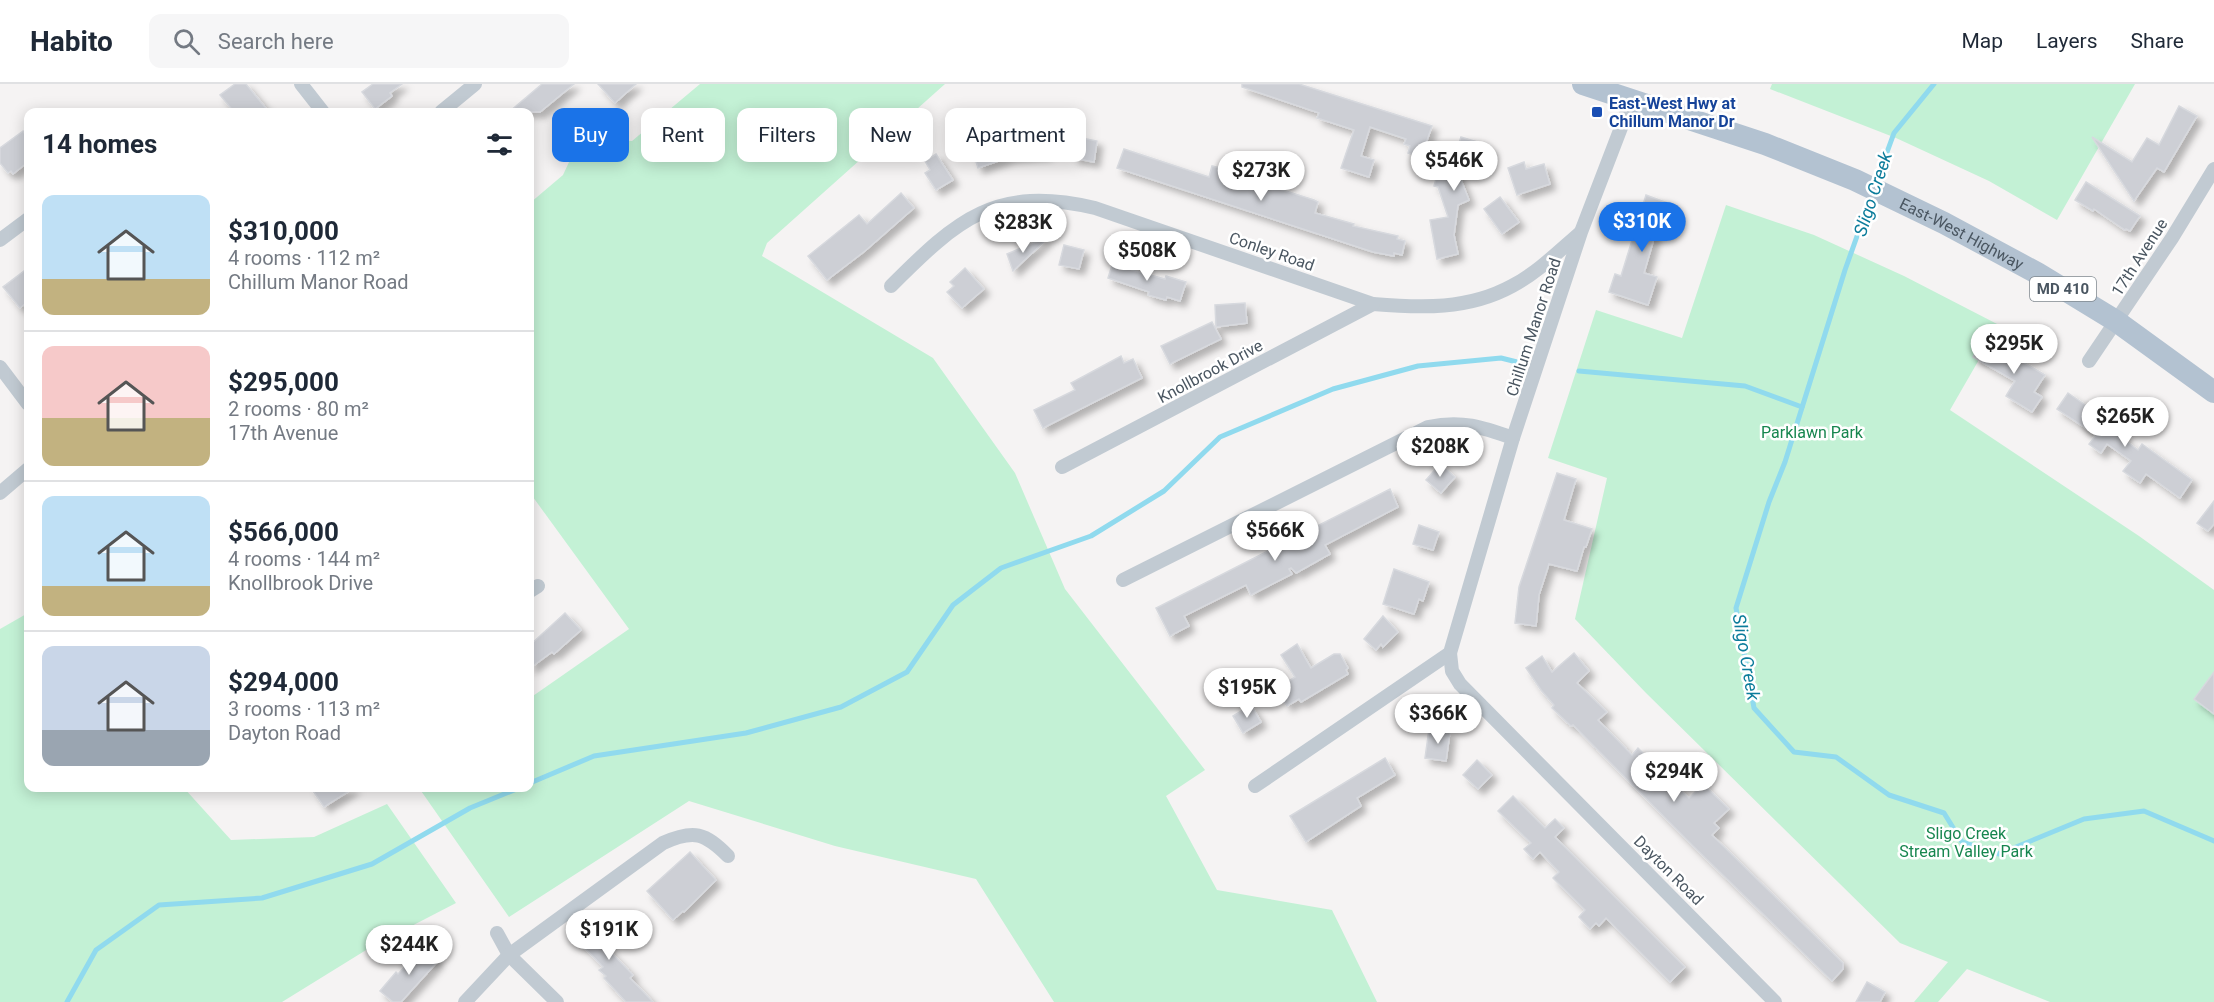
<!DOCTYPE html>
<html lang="en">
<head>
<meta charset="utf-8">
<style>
  body { margin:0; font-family:Roboto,sans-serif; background:#f6f6f7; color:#1f2937; height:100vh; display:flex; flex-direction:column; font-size:22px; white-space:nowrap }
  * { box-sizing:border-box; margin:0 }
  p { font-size:20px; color:#747a83 }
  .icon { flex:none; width:33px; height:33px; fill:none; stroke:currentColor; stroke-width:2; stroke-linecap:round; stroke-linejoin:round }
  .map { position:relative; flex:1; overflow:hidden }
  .panel { position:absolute; left:24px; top:24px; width:510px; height:684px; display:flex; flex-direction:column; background:#fff; border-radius:12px; box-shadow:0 3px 15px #0003 }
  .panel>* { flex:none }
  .hud { position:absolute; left:552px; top:24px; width:570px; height:54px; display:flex; gap:12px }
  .price { position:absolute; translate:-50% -51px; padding:0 14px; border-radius:21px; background:#fff; color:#222; font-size:20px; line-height:39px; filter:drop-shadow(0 2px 3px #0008) }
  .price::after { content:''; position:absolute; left:50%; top:36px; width:18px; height:14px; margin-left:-9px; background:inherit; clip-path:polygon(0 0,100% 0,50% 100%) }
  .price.on { background:#1a73e8; color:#fff }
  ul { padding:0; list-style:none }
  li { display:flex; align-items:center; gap:18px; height:150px; padding:0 18px }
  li+li { border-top:2px solid #e0e1e3 }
  li span { display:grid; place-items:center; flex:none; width:168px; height:120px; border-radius:12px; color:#555 }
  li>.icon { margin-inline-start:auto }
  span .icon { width:72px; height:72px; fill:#fffc; stroke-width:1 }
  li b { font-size:26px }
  h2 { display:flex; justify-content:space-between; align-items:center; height:72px; padding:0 18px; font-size:26px }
  .chip { padding:0 21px; border-radius:12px; background:#fff; box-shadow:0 3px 15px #0003; font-size:21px; line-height:54px }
  .chip.on { background:#1a73e8; color:#fff }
  header { display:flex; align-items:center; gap:36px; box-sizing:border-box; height:84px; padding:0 30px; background:#fff; border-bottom:2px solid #e0e1e3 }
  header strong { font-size:28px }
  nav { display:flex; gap:33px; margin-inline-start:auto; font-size:21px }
  .search { width:420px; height:54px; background:#f6f6f7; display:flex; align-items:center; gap:15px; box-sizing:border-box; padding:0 21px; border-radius:12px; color:#747a83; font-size:22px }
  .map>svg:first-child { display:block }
</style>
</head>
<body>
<header>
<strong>Habito</strong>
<div class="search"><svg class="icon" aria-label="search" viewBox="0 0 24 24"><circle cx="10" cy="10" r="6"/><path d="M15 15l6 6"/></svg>Search here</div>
<nav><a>Map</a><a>Layers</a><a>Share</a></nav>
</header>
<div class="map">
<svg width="2214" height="918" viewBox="0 0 2214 918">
  <defs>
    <filter id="shadow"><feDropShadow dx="5.5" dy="5.5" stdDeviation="3" flood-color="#0004"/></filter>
  </defs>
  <rect width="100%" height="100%" fill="#f5f3f3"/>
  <!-- green -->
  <g fill="#c3f1d5">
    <polygon points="700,0 945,0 767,159 762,172 933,274 1015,389 1065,505 1205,686 1166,712 1217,806 1332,826 1377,918 1054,918 976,795 835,762 689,717 509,833 419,704 530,704 530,614 629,545 530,409 530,119 563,91 576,63 595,54 632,57"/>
    <polygon points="1772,0 2135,0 2057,136 1989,97 1896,54 1770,5"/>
    <polygon points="1726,121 1814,151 1904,192 1999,241 1950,326 2139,452 2214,506 2214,918 2050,918 1967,885 1938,918 1914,918 1948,878 1900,859 1646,609 1575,535 1607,394 1548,374 1596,226 1682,254"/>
    <polygon points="28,529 28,704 184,704 231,756 314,753 387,720 456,819 371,863 282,918 0,918 0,545"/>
  </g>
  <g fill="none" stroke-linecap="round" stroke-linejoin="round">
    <!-- stream -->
    <g stroke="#90daee" stroke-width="5">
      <polyline points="1875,101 1894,49 1934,0"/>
      <polyline points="1872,110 1845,186 1785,378 1769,418 1736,524 1754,624 1794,668 1836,673 1889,711 1944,729 1962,758 1999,770 2084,735 2144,727 2214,757"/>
      <polyline points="1579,287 1745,302 1802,323"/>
      <polyline points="530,699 594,672 746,649 841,623 907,588 953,521 1001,484 1091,452 1164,407 1220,353 1333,305 1418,282 1501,274 1521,279"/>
      <polyline points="67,918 96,866 159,821 262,814 372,780 470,724 519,704"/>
    </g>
  </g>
  <!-- building -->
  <g fill="#cdcfd5" stroke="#d7d9de" stroke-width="1.5" filter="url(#shadow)">
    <polygon points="235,0 246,0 269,28 234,28 220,11"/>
    <polygon points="373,0 402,0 390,9 392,12 375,25 362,8"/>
    <polygon points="542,0 574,0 540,28 509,28"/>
    <polygon points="598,0 636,0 615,19"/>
    <polygon points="1242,0 1299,0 1432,42 1421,74 1408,69 1410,62 1404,60 1406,55 1370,43 1361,72 1374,76 1369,93 1341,84 1354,46 1317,34 1319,29 1242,3"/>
    <polygon points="2179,22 2197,32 2164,88 2157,84 2134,117 2092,53 2132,78 2147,54 2159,61"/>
    <polygon points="1032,41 1032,51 1045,50 1046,70 1010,73 978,84 968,53 990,45 989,43"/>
    <polygon points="23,47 28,55 28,78 13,90 11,87 8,89 0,79 0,64"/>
    <polygon points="1077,53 1097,57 1094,78 1073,74"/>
    <polygon points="1461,53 1481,59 1480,62 1491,65 1485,82 1475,79 1472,88 1456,83 1469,116 1458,121 1454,151 1458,170 1437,175 1430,136 1448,133 1438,103 1434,102 1446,59 1453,77"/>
    <polygon points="1124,65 1209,93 1212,82 1240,89 1239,92 1314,116 1318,118 1315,129 1354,140 1353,142 1398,152 1397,155 1405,157 1402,171 1394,169 1394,172 1373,168 1117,84"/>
    <polygon points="936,70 953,96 936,106 925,89 930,86 925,77"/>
    <polygon points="1524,78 1526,85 1544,80 1550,100 1517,111 1508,84"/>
    <polygon points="2086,98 2140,132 2130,147 2126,145 2125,146 2094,125 2093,127 2075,116"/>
    <polygon points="901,109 914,124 865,167 827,196 808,172 859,131 867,140"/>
    <polygon points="1646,111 1673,121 1665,147 1657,144 1644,189 1657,193 1648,221 1609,208 1615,190 1621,192"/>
    <polygon points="1500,113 1519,138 1502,150 1484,125"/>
    <polygon points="1045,154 1046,156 1013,187 1007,170"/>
    <polygon points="1064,161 1084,166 1079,185 1059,181"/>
    <polygon points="1114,175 1134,181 1132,186 1165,195 1166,192 1186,198 1180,217 1167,213 1166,216 1148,211 1149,208 1108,194"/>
    <polygon points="28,184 28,217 20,224 3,203"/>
    <polygon points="965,184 984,205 962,224 947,208 954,202 950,198"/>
    <polygon points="1245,219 1247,239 1216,243 1215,221"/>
    <polygon points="1212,238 1221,255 1170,280 1161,262"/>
    <polygon points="1991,259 2045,291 2034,308 2042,313 2032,328 2006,312 2015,297 1973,273 1980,260 1988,265"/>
    <polygon points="1121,272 1124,279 1133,275 1142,294 1043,344 1034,326 1075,306 1071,299"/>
    <polygon points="2068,309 2119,344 2116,349 2138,366 2142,360 2192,396 2180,414 2146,390 2140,399 2123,387 2131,377 2107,360 2101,369 2089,360 2096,351 2057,325"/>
    <polygon points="1440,380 1455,393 1441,409 1426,396"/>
    <polygon points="1557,389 1576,395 1564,436 1592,445 1586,463 1584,463 1577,487 1549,480 1539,511 1536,542 1515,539 1519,503"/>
    <polygon points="1390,405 1398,423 1325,461 1330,470 1296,489 1291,484 1289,485 1292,490 1251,511 1246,501 1184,532 1189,542 1170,552 1156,524"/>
    <polygon points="2214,417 2214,440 2208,447 2197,439"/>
    <polygon points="1419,441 1439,448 1433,466 1413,460"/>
    <polygon points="1394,485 1429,498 1423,517 1419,515 1414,530 1383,520"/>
    <polygon points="565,529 581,546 554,570 552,568 530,584 530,561"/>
    <polygon points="1383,532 1398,548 1383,563 1381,560 1376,566 1364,555"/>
    <polygon points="1297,560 1311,584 1334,570 1340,570 1348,584 1346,586 1348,590 1301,618 1299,615 1287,622 1276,605 1295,593 1281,571"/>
    <polygon points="1574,569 1589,587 1577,599 1607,628 1598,636 1632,671 1638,664 1689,714 1703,700 1729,725 1714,739 1719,744 1712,751 1843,879 1843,885 1832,897 1693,762 1573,641 1571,642 1552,624 1554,621 1541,606 1526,584 1542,572 1552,588"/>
    <polygon points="2214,588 2214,630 2194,615"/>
    <polygon points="1251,621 1261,638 1243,649 1233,632"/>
    <polygon points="1429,645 1450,648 1446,677 1425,674"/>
    <polygon points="1385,674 1395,691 1357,714 1361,722 1306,758 1290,732"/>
    <polygon points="1477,676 1492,691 1478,705 1463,691"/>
    <polygon points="311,704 354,704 324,723"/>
    <polygon points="1513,712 1545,744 1555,735 1564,744 1555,753 1685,883 1670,898 1606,834 1599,842 1596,839 1590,845 1579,833 1585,826 1553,794 1559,788 1540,768 1533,775 1524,765 1531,759 1498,727"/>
    <polygon points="690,768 716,796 684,828 683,827 673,836 647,807"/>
    <polygon points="595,830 610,846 600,857 633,891 630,894 653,918 626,918 604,894 606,892 599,886 603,883 573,852"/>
    <polygon points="423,863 438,877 401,918 393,918 380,907 396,888 398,890"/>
    <polygon points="1867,898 1885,908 1880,918 1856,918"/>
  </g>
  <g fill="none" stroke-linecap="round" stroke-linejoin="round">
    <!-- minor -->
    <g stroke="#c1cad2" stroke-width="14">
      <polyline points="301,0 323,28"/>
      <polyline points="441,28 475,0"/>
      <polyline points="0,156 28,135"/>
      <path d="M891,202c67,-67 104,-101 204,-78l278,96c48,4 95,6 139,-18 25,-13 47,-35 68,-53"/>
      <polyline points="2089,277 2172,154 2214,85"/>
      <polyline points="0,283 28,320"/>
      <polyline points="1062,383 1373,220"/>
      <polyline points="0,409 28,385"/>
      <path d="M1123,496l305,-153c34,-7 54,0 85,11"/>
      <polyline points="530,507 538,502"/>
      <polyline points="1450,569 1452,587 1460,600 1775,918"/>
      <polyline points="1255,702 1450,569 1513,354 1581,148 1632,15"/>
      <polyline points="497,849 509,871 557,918"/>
      <path d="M465,918l44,-47 154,-112c31,-14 42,-10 65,13"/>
    </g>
    <!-- primary -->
    <path stroke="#b3c2d1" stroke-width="22" id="s1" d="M1583,0l182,60 90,36 89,43 93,50 79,48 98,71"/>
  </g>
  <!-- markers -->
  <rect fill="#1a4fb4" stroke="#fff" stroke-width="2" x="1591" y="22" width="12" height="12" rx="3"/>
  <g text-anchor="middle" stroke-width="5" stroke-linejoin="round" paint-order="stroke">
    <!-- shield labels -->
    <rect fill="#fff" stroke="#808990" stroke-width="1.5" x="2030" y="193" width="66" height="24" rx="4.5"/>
    <g font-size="15" font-weight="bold" fill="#4a5661">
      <text x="2063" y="210">MD 410</text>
    </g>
    <!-- transit labels -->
    <g font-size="16" font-weight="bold" fill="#164399" stroke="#fff" text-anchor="start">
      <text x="1609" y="25">East-West Hwy at<tspan x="1609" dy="18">Chillum Manor Dr</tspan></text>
    </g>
    <!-- street labels -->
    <g font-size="16" fill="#4a5661" stroke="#fff">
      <text dy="6" stroke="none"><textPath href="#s1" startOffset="408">East-West Highway</textPath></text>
      <text transform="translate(1272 167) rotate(19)" y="6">Conley Road</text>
      <text transform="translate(2139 173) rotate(-57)" y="6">17th Avenue</text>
      <text transform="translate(1533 243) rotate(-72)" y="6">Chillum Manor Road</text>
      <text transform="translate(1210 287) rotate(-28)" y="6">Knollbrook Drive</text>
      <text transform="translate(1669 786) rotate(45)" y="6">Dayton Road</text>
    </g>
    <!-- park labels -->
    <g font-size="16" fill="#17864f" stroke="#fff">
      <text x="1812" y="354">Parklawn Park</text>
      <text x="1966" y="755">Sligo Creek<tspan x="1966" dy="18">Stream Valley Park</tspan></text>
    </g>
    <!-- water labels -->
    <g font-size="18" font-style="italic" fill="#0c7c9b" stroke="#fff">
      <text transform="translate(1873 110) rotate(-72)" y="6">Sligo Creek</text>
      <text transform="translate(1746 573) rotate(80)" y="6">Sligo Creek</text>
    </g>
  </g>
</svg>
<b class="price" style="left:1454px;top:108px">$546K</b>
<b class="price" style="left:1261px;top:118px">$273K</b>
<b class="price on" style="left:1642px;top:169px">$310K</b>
<b class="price" style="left:1023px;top:170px">$283K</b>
<b class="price" style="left:1147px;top:198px">$508K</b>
<b class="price" style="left:2014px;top:291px">$295K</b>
<b class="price" style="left:2125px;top:364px">$265K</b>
<b class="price" style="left:1440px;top:394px">$208K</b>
<b class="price" style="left:1275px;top:478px">$566K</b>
<b class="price" style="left:1247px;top:635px">$195K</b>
<b class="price" style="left:1438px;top:661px">$366K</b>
<b class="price" style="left:1674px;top:719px">$294K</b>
<b class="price" style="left:609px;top:877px">$191K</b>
<b class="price" style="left:409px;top:892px">$244K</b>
<div class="hud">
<a class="chip on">Buy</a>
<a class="chip">Rent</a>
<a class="chip">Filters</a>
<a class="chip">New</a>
<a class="chip">Apartment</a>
</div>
<section class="panel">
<h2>14 homes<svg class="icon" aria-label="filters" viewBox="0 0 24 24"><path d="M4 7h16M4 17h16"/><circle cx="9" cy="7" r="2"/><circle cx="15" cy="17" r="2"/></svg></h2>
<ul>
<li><span style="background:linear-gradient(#bfe0f5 70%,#c2b280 0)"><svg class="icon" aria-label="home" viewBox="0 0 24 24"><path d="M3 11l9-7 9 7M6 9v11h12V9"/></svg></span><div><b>$310,000</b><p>4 rooms · 112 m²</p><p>Chillum Manor Road</p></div></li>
<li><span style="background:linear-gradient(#f6c9c9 60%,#c2b280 0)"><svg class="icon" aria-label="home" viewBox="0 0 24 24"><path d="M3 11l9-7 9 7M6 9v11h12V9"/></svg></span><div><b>$295,000</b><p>2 rooms · 80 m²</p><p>17th Avenue</p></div></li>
<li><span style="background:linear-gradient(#bfe0f5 75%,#c2b280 0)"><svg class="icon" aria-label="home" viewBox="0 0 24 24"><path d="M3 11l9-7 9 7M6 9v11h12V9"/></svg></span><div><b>$566,000</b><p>4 rooms · 144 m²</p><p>Knollbrook Drive</p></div></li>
<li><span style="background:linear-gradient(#c9d6e8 70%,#9aa5b1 0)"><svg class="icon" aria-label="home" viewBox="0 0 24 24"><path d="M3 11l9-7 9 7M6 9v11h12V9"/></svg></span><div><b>$294,000</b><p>3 rooms · 113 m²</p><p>Dayton Road</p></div></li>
</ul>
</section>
</div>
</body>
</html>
